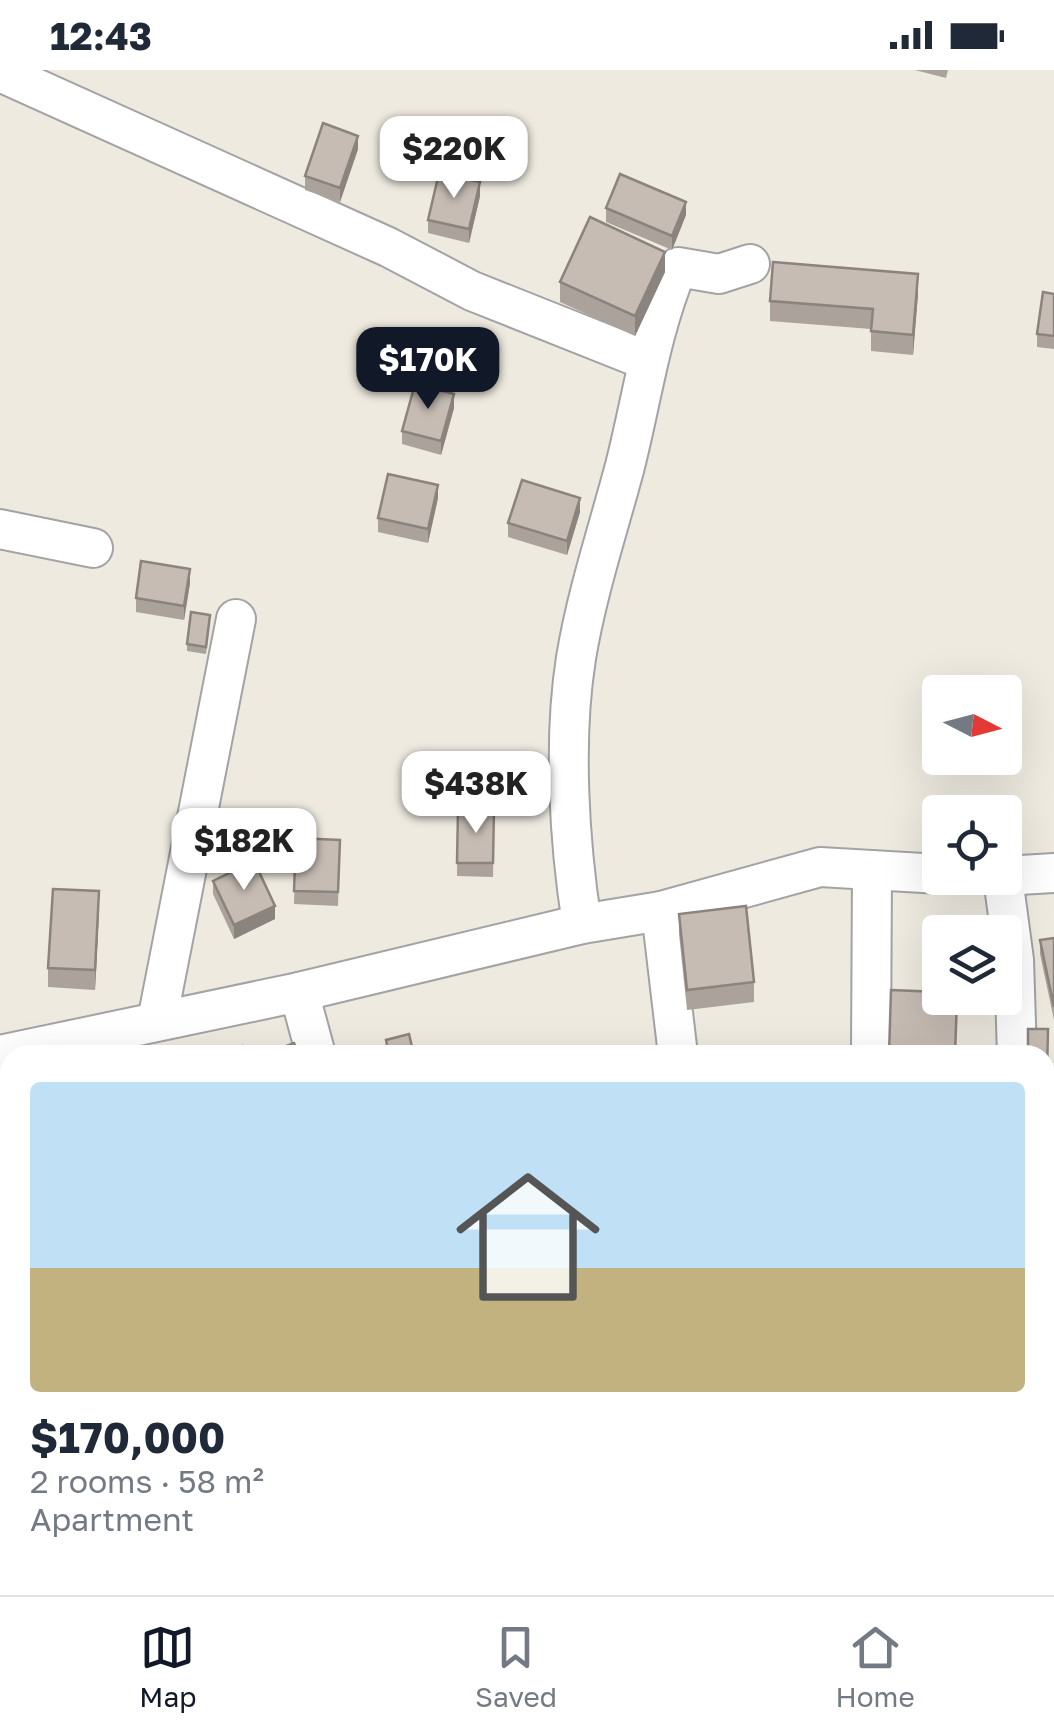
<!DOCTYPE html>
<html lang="en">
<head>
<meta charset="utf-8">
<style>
  body { margin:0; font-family:"Golos Text",sans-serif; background:#f2f2f3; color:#1f2937; height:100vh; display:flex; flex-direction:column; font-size:38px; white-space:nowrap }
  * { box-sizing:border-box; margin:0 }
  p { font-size:32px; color:#747a83 }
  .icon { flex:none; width:55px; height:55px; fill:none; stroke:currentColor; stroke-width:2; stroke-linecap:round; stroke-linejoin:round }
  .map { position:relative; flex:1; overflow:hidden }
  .drawer { position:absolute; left:0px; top:975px; width:1055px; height:550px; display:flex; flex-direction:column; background:#fff; border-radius:30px 30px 0 0; box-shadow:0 10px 40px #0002 }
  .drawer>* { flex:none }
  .needle { width:65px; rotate:96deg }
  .controls { position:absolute; left:922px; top:605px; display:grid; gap:20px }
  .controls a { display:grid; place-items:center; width:100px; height:100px; border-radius:10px; background:#fff; box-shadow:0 10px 40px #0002; font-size:50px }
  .price { position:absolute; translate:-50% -85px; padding:0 22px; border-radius:20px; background:#fff; color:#222; font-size:32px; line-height:65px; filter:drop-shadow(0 2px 5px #0008) }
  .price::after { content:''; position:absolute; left:50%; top:60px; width:30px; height:22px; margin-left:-15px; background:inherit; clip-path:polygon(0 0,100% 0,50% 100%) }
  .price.on { background:#111827; color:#fff }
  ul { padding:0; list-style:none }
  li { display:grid; align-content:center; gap:20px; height:530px; padding:0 30px }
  li span { display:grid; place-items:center; height:310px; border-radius:10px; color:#555 }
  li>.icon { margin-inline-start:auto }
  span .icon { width:180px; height:180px; fill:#fffc; stroke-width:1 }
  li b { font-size:42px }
  .status { display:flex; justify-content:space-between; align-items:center; height:70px; padding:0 50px; background:#fff; direction:ltr }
  .status svg { height:28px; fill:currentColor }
  .tabs { display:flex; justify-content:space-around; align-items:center; height:140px; border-top:2px solid #e0e1e3; background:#fff; font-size:28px; color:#747a83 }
  .tabs a { display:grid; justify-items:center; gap:5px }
  .tabs .on { color:#111827 }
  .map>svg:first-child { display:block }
</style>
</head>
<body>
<div class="status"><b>12:43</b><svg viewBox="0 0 49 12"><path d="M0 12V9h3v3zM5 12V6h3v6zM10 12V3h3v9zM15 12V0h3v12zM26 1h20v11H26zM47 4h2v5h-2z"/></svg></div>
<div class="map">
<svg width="1054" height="1525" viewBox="0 0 1054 1525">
  <rect width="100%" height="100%" fill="#eeeae0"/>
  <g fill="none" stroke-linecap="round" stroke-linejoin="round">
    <!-- minor casing -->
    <g stroke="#a3a3a3" stroke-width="42">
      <g id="minor">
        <polyline points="0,2 388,177 472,221 648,291"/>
        <polyline points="0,459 93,478"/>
        <polyline points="1005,806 1054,803"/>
        <polyline points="1003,808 1014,890 1017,985"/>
        <polyline points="661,841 678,985"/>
        <path d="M582,854c-13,-83 -19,-184 -6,-266 11,-66 32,-128 49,-192 17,-67 26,-136 53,-199l41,7 31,-10"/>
        <polyline points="299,922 316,985"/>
        <polyline points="157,951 236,549"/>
        <polyline points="0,985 299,922 582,854 661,841 820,797 940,804"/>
        <polyline points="871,985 872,800"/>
        <polyline points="1045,1033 1054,1041"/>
        <polyline points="0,1229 10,1296"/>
        <polyline points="14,1525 15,1515"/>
        <polyline points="183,1525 184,1515"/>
        <polyline points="359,1525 360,1515"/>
        <polyline points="675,1525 676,1515"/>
        <polyline points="867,1525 867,1515"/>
        <polyline points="1049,1525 1054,1412"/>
      </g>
    </g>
    <!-- minor -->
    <use href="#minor" stroke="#fff" stroke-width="38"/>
  </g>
  <!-- wall -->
  <g fill="#aaa29b">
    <polygon points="915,0 948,0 946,8"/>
    <polygon points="358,79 340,132 305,120 305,106"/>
    <polygon points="480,126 469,173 428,163 428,150"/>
    <polygon points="606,138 686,145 672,180 606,152"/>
    <polygon points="665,202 635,266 560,232 560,212"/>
    <polygon points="918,224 913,285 871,281 871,259 770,251 770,231"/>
    <polygon points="1054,224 1054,279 1037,277 1037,264"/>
    <polygon points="454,338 441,385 402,374 402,361"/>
    <polygon points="438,428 428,473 378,462 378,448"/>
    <polygon points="580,442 567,485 508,467 508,453"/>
    <polygon points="190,513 184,550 136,542 136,528"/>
    <polygon points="210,552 206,584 187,581 187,574"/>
    <polygon points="502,699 503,742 494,742 493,807 457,806 458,739 478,739 477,700"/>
    <polygon points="296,768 340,770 338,836 294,834"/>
    <polygon points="213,811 275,849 234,869 213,824"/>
    <polygon points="99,841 95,920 48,917 48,898"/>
    <polygon points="679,844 754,912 754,932 687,940 679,864"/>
    <polygon points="1054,868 1054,950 1040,884 1040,870"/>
    <polygon points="10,1092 10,1136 6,1137 0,1109 0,1094"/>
  </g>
  <!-- shaded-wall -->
  <g fill="#8b847e">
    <polygon points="358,66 358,79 340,132 340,118"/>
    <polygon points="480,112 480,126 469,173 469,159"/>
    <polygon points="686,132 686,145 672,180 672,166"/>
    <polygon points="665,182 665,202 635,266 635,246"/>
    <polygon points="918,204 918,224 913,285 913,265"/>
    <polygon points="454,324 454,338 441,385 441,371"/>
    <polygon points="438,415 438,428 428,473 428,459"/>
    <polygon points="580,428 580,442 567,485 567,471"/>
    <polygon points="190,499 190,513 184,550 184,536"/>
    <polygon points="99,821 99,841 95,920 95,900"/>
    <polygon points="275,836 275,849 234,869 234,855"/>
    <polygon points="10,1067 10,1081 0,1083 0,1069"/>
  </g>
  <!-- building -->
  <g fill="#c6bcb4" stroke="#8b847e" stroke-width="2.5">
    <polygon points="323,53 358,66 340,118 305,106"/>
    <polygon points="439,103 480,112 469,159 428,150"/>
    <polygon points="620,104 686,132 672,166 606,138"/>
    <polygon points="590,147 665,182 635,246 560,212"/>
    <polygon points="773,192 918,204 913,265 871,261 873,239 770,231"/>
    <polygon points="1043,222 1054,224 1054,266 1037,264"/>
    <polygon points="415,314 454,324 441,371 402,361"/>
    <polygon points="388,404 438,415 428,459 378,448"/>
    <polygon points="522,410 580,428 567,471 508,453"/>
    <polygon points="141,491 190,499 184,536 136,528"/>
    <polygon points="191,542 210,545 206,577 187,574"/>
    <polygon points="502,699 503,735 478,736 477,700"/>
    <polygon points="458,739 494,739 493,793 457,793"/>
    <polygon points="296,768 340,770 338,822 294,821"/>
    <polygon points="254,791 275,836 234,855 213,811"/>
    <polygon points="53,819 99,821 95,900 48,898"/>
    <polygon points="746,836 754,912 687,920 679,844"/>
    <polygon points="1054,868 1054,937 1040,870"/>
    <polygon points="891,920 940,922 940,928 957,928 955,985 889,985"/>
    <polygon points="1028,959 1048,959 1047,1003 1045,1003 1045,985 1028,985"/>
    <polygon points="409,964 414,985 389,985 386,970"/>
    <polygon points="294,973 299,985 262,985"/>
    <polygon points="242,976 245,985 214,985"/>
    <polygon points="10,1004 10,1067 0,1069 0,1006"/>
    <polygon points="10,1092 10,1129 6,1130 0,1102 0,1094"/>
  </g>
</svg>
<div class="controls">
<a><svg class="needle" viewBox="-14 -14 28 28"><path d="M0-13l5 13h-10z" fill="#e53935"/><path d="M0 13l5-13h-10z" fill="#747a83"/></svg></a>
<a><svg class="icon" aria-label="locate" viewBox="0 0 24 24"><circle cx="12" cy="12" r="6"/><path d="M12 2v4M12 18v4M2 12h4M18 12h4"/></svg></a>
<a><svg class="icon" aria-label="layers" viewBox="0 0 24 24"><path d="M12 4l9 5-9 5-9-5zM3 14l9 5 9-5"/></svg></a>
</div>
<b class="price" style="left:454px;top:131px">$220K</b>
<b class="price on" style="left:428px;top:342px">$170K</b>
<b class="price" style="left:476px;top:766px">$438K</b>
<b class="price" style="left:244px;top:823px">$182K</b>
<section class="drawer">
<ul>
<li><span style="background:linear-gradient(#bfe0f5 60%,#c2b280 0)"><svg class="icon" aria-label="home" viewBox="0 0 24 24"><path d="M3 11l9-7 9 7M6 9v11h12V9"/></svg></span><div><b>$170,000</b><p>2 rooms · 58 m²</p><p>Apartment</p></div></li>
</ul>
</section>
</div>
<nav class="tabs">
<a class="on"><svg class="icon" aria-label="map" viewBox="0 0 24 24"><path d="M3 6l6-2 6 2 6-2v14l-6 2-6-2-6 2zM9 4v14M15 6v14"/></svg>Map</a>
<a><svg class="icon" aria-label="saved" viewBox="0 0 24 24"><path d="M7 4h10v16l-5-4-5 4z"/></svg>Saved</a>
<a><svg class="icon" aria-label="home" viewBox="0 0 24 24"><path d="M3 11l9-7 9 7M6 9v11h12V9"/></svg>Home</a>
</nav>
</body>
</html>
